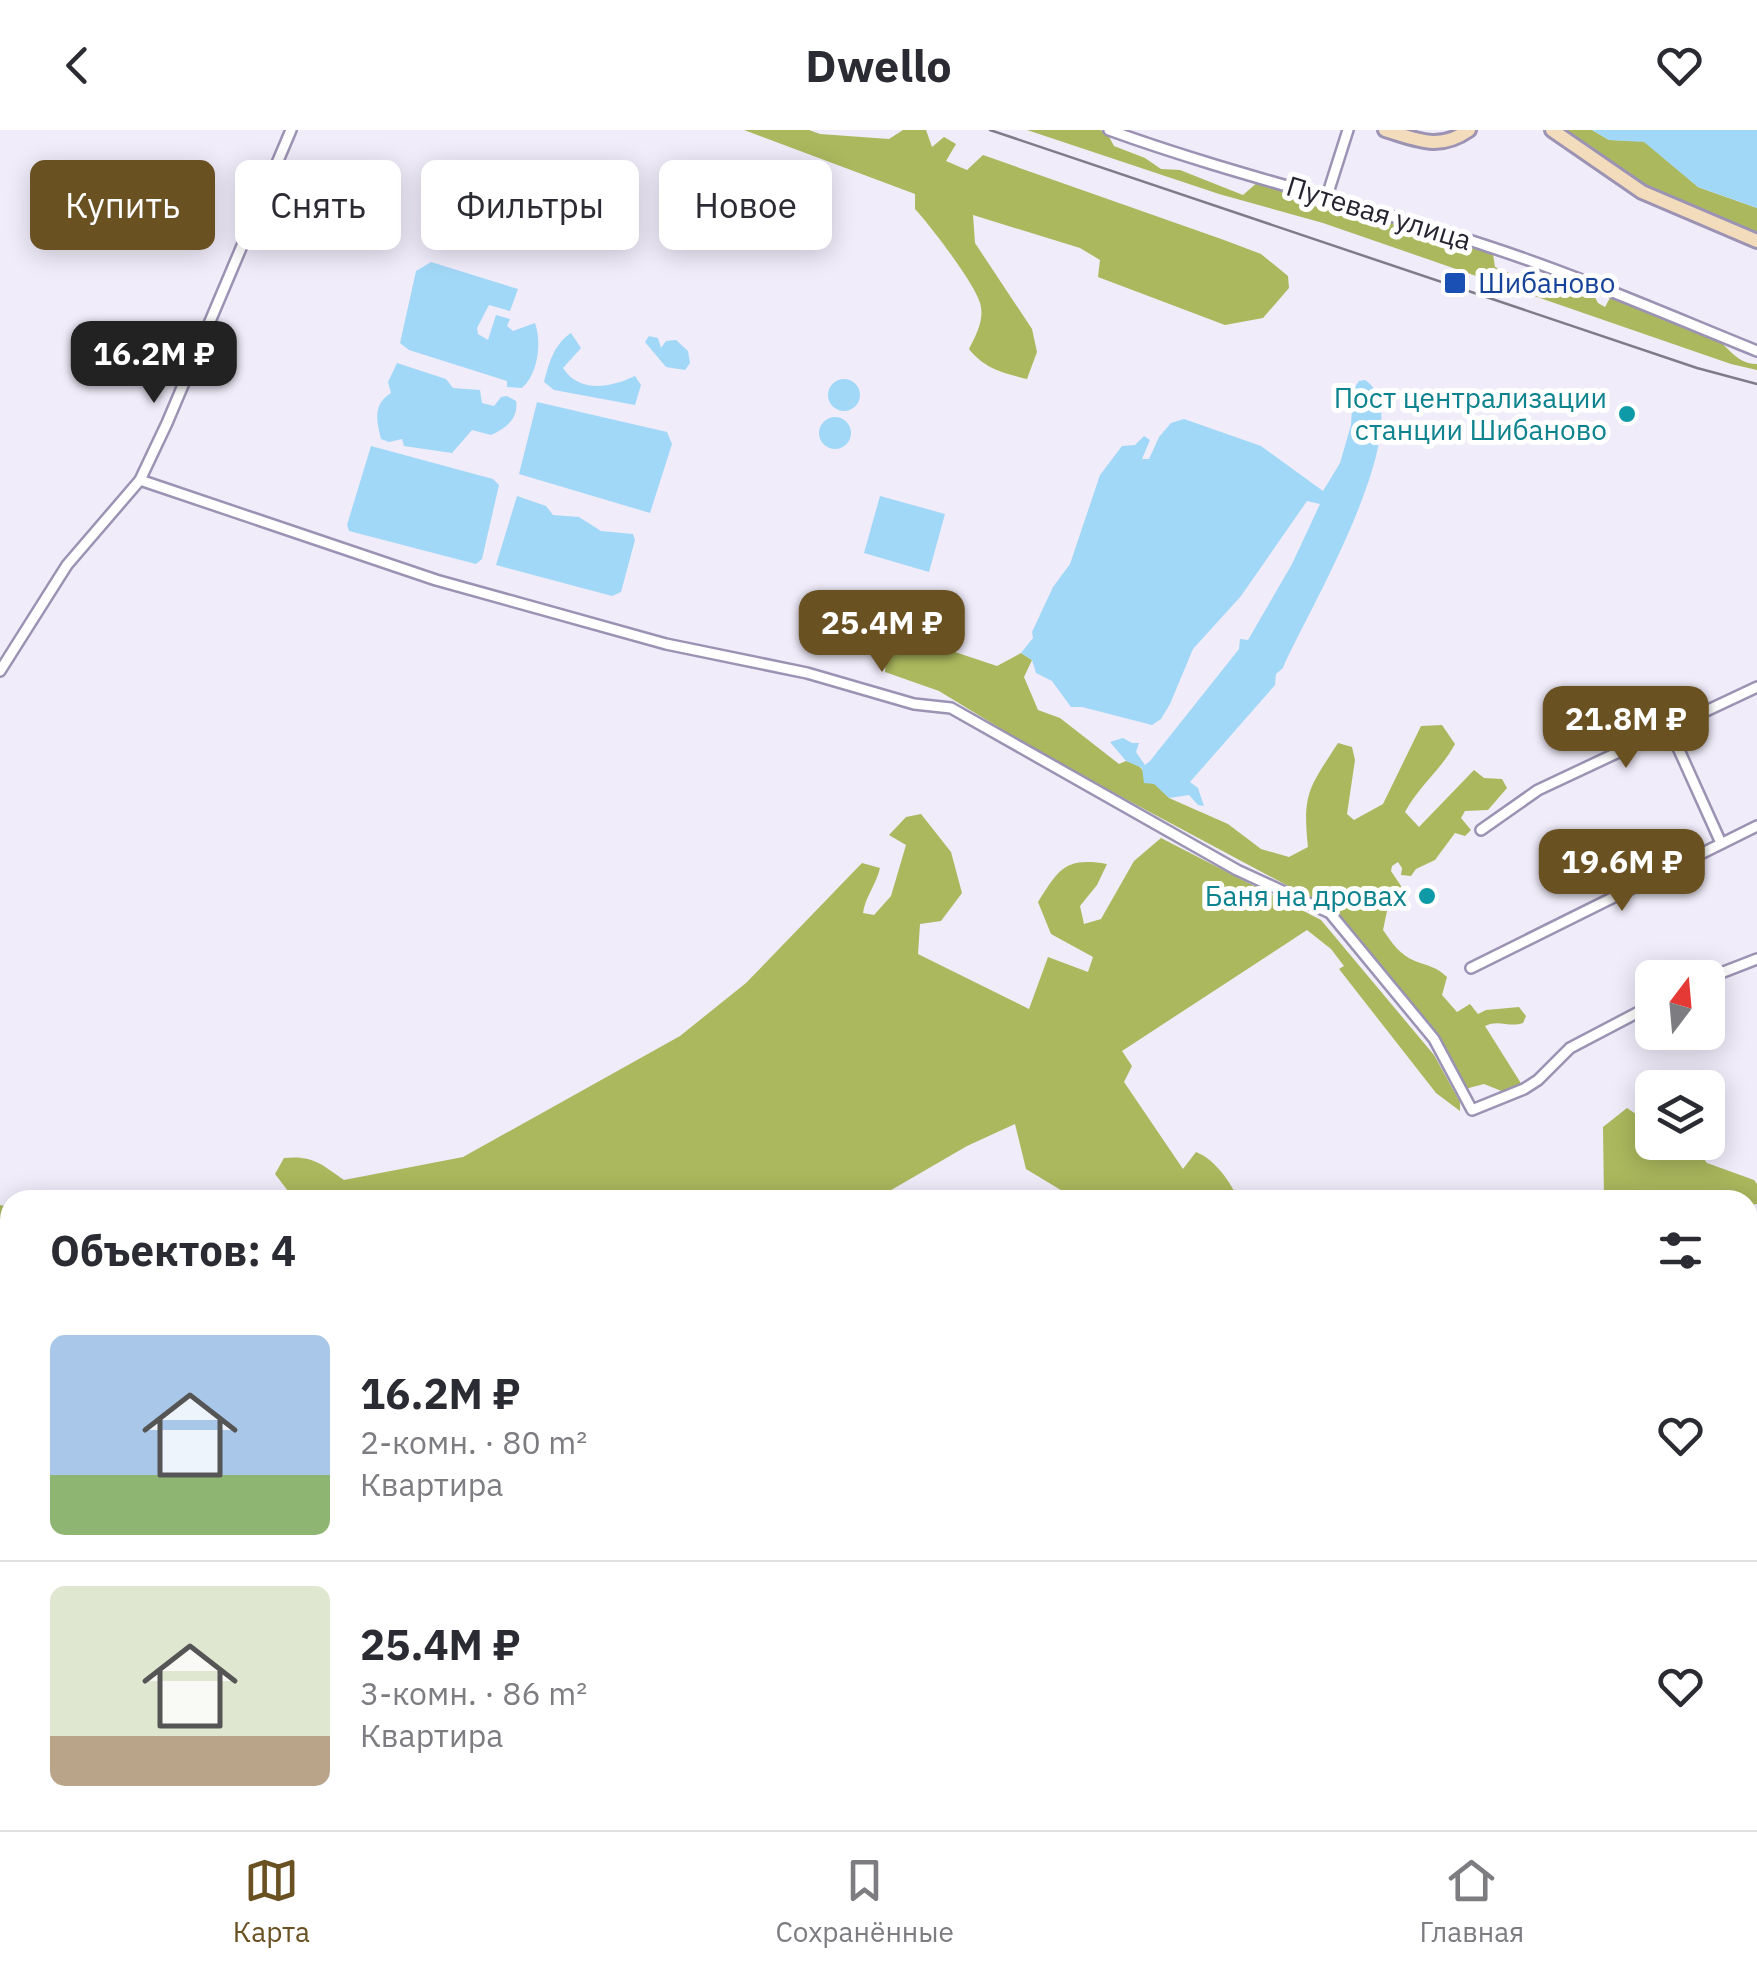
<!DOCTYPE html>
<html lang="ru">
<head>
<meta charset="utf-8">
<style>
  body { margin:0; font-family:"IBM Plex Sans",sans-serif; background:#f2f2f3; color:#2b2b33; height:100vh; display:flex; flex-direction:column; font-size:38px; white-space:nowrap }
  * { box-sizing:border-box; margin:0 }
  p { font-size:32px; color:#7c7c81 }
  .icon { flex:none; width:55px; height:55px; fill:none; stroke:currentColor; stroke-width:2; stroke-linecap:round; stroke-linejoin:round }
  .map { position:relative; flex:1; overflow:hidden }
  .sheet { position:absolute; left:0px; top:1060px; width:1758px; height:640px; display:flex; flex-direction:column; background:#fff; border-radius:30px 30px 0 0; box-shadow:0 5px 25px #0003 }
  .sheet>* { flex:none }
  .banner { position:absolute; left:30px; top:30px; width:1000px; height:90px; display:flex; gap:20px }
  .needle { width:65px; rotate:16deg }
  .fabs { position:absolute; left:1635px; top:830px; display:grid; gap:20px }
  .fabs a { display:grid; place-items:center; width:90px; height:90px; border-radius:15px; background:#fff; box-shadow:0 5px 25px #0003; font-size:50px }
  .price { position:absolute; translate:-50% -85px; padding:0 22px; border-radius:20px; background:#6a5122; color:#fff; font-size:32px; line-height:65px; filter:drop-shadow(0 2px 5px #0008) }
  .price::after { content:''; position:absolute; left:50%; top:60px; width:30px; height:22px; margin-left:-15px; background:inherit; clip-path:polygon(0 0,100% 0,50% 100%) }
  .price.active { background:#222; color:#fff }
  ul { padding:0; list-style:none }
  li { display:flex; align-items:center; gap:30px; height:250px; padding:0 50px }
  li+li { border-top:2px solid #e1e1e2 }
  li span { display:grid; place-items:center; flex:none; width:280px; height:200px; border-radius:15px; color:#555 }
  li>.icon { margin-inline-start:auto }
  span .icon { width:120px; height:120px; fill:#fffc; stroke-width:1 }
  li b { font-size:42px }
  h2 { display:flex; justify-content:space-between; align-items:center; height:120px; padding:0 50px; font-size:42px }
  .pill { padding:0 35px; border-radius:15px; background:#fff; box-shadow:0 5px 25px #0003; font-size:35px; line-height:90px }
  .pill.active { background:#6a5122; color:#fff }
  header { display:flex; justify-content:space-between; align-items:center; height:130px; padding:0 50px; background:#fff; font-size:45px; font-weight:800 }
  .tabs { display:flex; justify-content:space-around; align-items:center; height:140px; border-top:2px solid #e1e1e2; background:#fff; font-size:28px; color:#7c7c81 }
  .tabs a { display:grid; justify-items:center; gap:5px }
  .tabs .active { color:#6a5122 }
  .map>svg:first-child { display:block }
</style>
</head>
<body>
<header><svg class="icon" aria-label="back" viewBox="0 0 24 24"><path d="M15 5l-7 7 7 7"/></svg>Dwello<svg class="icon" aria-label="heart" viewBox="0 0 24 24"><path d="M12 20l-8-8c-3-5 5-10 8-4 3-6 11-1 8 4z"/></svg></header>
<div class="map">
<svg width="1757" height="1700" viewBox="0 0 1757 1700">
  <rect width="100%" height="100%" fill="#f0ecfa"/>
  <!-- forest -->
  <g fill="#abb85d">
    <path d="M744,0h65l11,4 69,5 14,-9h23l6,17 12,-10 12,7 -10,17 21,9 16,-15 241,85 37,14 27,22 1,12 -26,30 -38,7 -127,-48 2,-17 -20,-12 -107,-33 2,28 57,86 5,23 -10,27c-24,-6 -42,-10 -58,-30 7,-14 16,-30 11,-46 -5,-19 -50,-78 -65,-94v-15z"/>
    <path d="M1027,0h73l7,3 7,13 31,12 16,11 19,1 63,25 16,-14 41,13 19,15 7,1 7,-9 160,53 2,13 72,30 13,-9 12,3 6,12 7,4 6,-11c22,9 92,31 106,43 12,10 23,26 40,25v6l-26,-6 -408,-141 -104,-29z"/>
    <polygon points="1566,0 1592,0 1609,10 1644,11 1698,57 1757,78 1757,102 1642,53"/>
    <path d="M910,502l32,3 13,17 42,14 24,-13 11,7 -8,17 14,33 22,8 59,46 7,-3 10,2 33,35 59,26 33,25 28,8 19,-10c-6,-55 2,-60 30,-104l14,4 3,13 -8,54 7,6 29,-16 38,-78 21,-1 13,19c-14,26 -37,43 -50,68l14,15 55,-57 10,8 18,1 5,9 -19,22 -23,1 -4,7 10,12 -6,6 -10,-3 -20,27 -19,9 -5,7 -10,-1 1,-7 -4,-6 -6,4 -1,5 12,18 -21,13 5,9 -4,19c9,13 17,25 32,31 13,5 22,6 32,16l-5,18 15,17 13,-8 8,10 8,-4 33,-3 7,9 -3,7c-14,5 -24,-4 -38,3l37,59 -18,7 -20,-8 -19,5 -32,-56 -102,-124 -284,-152 -108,-66 -54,-19 3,-30z"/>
    <path d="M921,684l30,38 11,41 -21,28 -21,3 -2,30 111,55 19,-52 40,15 5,-15 -42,-23 -13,-32c21,-33 27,-45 69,-38l-10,21 -17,21 4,18 17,-5 33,-58 27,-23 160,82 113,135 26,47v9l-24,-18 -97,-124 5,-3 -13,-17 -24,-19 -185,121 10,15 -8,16 59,87 13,-17c20,8 34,30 43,48l-165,-2 -48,-29 -11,-45 -48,22 -93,54h-300l-35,-9 -7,9h-263l19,-9 -13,-17 9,-16c29,-3 37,6 60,22l119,-23 217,-121 66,-53 116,-120 18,5c-4,17 -15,29 -17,45l11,2 17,-19 15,-51 -17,-10 17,-18z"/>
    <polygon points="1627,978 1652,995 1652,1012 1691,1013 1707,1033 1754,1050 1757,1054 1757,1074 1748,1075 1748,1070 1604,1070 1603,997"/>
    <polygon points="0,1075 10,1077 10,1201 0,1203"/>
    <polygon points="1748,1137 1757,1141 1757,1445 1750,1444 1748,1438"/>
    <polygon points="0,1504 10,1505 10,1690 350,1690 321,1700 0,1700"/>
    <polygon points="1748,1581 1757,1584 1757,1700 1259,1700 1282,1690 1748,1690"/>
    <polygon points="659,1690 957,1690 929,1700 781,1700 770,1691 769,1700 665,1700"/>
    <polygon points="1055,1690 1222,1690 1226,1700 1063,1700"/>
  </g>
  <!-- water -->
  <g fill="#a2d8f7">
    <polygon points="1592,0 1757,0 1757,78 1698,57 1644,12 1609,10"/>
    <path d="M431,132l87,27 -8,22 -21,-6 -12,23 1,6 10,6 8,-25 14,4 -3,7 6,5 22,-8c7,20 3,51 -13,65l-15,-1v-6l-98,-31 -9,-7 16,-72z"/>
    <path d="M571,203l10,15 -18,20c16,25 47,20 72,8l6,9 -6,20 -81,-15 -10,-8c5,-19 10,-38 27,-49z"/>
    <polygon points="649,206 658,208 661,218 666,211 676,210 688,221 690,233 685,240 666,237 645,212"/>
    <path d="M397,233l49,16 7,9 27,2 2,13 12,3 7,-9 6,-1 9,5c3,18 -11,28 -25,34l-19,-5 -20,23 -48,-7 -2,-7 -13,3 -8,-3c-5,-19 -8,-35 10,-46l-3,-11z"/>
    <circle cx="844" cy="265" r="16"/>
    <path d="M1365,250c60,38 -62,239 -82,288l-7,6 -1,11 -85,97 8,6 6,18 -6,-1 -9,-10 -20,3 -15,-14 -10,-1 -2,-15 -16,-7 -16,-19 13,-4 9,5h7l-3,9 9,13 5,-4 89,-112 1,-10 8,1 44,-76 28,-60 -13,-3 -66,95 -48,53 -23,55 -9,15 -9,6 -70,-18h-11l-19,-26 -16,-8 -4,-13 -11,-7 12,-15 -1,-6 21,-45 17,-23 30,-89 22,-29 13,-1 9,-9 6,4 -8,19h7l10,-22 12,-14 13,-4 77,27 62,45 17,-28 11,-38 2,-35 6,-9z"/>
    <polygon points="537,272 667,302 672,314 650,383 519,344"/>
    <circle cx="835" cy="303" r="16"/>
    <polygon points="371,316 493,349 499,355 482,429 476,434 349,401 347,395"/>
    <polygon points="517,366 546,376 553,385 579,387 601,401 633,404 635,410 621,462 612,466 496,435"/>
    <polygon points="880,366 945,384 929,442 864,423"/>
  </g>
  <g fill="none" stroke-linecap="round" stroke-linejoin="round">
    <!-- street casing -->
    <g stroke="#9c93b4" stroke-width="14">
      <g id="street">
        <path d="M1109,0c124,45 253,74 378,116 92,30 181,69 270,105"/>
        <polyline points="1327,66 1348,0"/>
        <polyline points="140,350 436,450 666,514 807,543 914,574 951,578 1237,740 1330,783 1434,909 1472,980 1524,959 1538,950 1570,918 1652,875"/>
        <polyline points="0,541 67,435 140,350 167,293 291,0"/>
        <polyline points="1670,600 1721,713"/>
        <polyline points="1481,700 1538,660 1757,557"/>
        <polyline points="1471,838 1757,696"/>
        <polyline points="1708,848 1757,829"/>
      </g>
    </g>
    <!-- secondary casing -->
    <g stroke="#9c93b4" stroke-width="18">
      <g id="secondary">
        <path d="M1385,0c33,10 54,21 84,0"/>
        <polyline points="1552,0 1642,62 1757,111"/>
      </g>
    </g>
    <!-- street -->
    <use href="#street" stroke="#fff" stroke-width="9"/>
    <!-- secondary -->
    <use href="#secondary" stroke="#f3dcbc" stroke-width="12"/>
    <!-- rail -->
    <polyline stroke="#7f7c89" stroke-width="2.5" points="990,0 1697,238 1757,254"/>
  </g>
  <!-- markers -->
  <rect fill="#1a4fb4" stroke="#fff" stroke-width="4" x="1443" y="141" width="24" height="24" rx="5"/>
  <g fill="#0f9aa8" stroke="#fff" stroke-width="4">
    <circle cx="1627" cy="284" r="10"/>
    <circle cx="1427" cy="766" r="10"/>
  </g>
  <g text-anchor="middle" stroke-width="10" stroke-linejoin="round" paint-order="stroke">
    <!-- street labels -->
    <g font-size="28" fill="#272431" stroke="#fff">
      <text transform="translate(1379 83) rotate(17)" y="10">Путевая улица</text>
    </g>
    <!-- transit labels -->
    <g font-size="28" fill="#164399" stroke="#fff" text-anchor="start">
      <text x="1478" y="163">Шибаново</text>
    </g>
    <!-- culture labels -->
    <g font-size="28" fill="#0d838f" stroke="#fff" text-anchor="end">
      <text x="1607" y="278">Пост централизации<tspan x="1607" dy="32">станции Шибаново</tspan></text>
      <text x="1407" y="776">Баня на дровах</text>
    </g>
  </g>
</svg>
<div class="fabs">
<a><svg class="needle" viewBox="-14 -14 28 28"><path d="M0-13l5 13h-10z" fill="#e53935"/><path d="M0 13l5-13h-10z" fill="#7c7c81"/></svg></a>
<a><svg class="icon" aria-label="layers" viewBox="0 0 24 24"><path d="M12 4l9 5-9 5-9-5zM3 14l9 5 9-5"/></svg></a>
</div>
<b class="price active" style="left:154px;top:276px">16.2M ₽</b>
<b class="price" style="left:882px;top:545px">25.4M ₽</b>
<b class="price" style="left:1626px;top:641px">21.8M ₽</b>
<b class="price" style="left:1622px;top:784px">19.6M ₽</b>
<div class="banner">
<a class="pill active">Купить</a>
<a class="pill">Снять</a>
<a class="pill">Фильтры</a>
<a class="pill">Новое</a>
</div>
<section class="sheet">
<h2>Объектов: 4<svg class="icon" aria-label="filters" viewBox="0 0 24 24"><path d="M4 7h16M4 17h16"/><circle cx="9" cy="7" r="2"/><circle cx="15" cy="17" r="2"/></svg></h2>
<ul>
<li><span style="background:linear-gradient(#a9c7e8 70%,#8fb573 0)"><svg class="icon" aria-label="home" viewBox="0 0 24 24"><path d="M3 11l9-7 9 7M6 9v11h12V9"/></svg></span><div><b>16.2M ₽</b><p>2-комн. · 80 m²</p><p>Квартира</p></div><svg class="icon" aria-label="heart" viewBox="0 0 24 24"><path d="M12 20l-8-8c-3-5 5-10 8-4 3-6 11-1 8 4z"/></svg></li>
<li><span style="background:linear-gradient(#dfe7d0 75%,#b9a48a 0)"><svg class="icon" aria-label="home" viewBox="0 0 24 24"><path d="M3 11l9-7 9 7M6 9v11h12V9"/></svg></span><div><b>25.4M ₽</b><p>3-комн. · 86 m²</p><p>Квартира</p></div><svg class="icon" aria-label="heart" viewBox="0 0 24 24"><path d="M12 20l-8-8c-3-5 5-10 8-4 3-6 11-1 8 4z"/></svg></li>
</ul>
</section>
</div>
<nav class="tabs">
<a class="active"><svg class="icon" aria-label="map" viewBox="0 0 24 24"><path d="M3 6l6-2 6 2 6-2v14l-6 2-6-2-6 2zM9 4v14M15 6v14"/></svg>Карта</a>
<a><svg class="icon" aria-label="saved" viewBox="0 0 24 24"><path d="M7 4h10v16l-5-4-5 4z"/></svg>Сохранённые</a>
<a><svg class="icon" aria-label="home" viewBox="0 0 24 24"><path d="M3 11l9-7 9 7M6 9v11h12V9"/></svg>Главная</a>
</nav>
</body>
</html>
